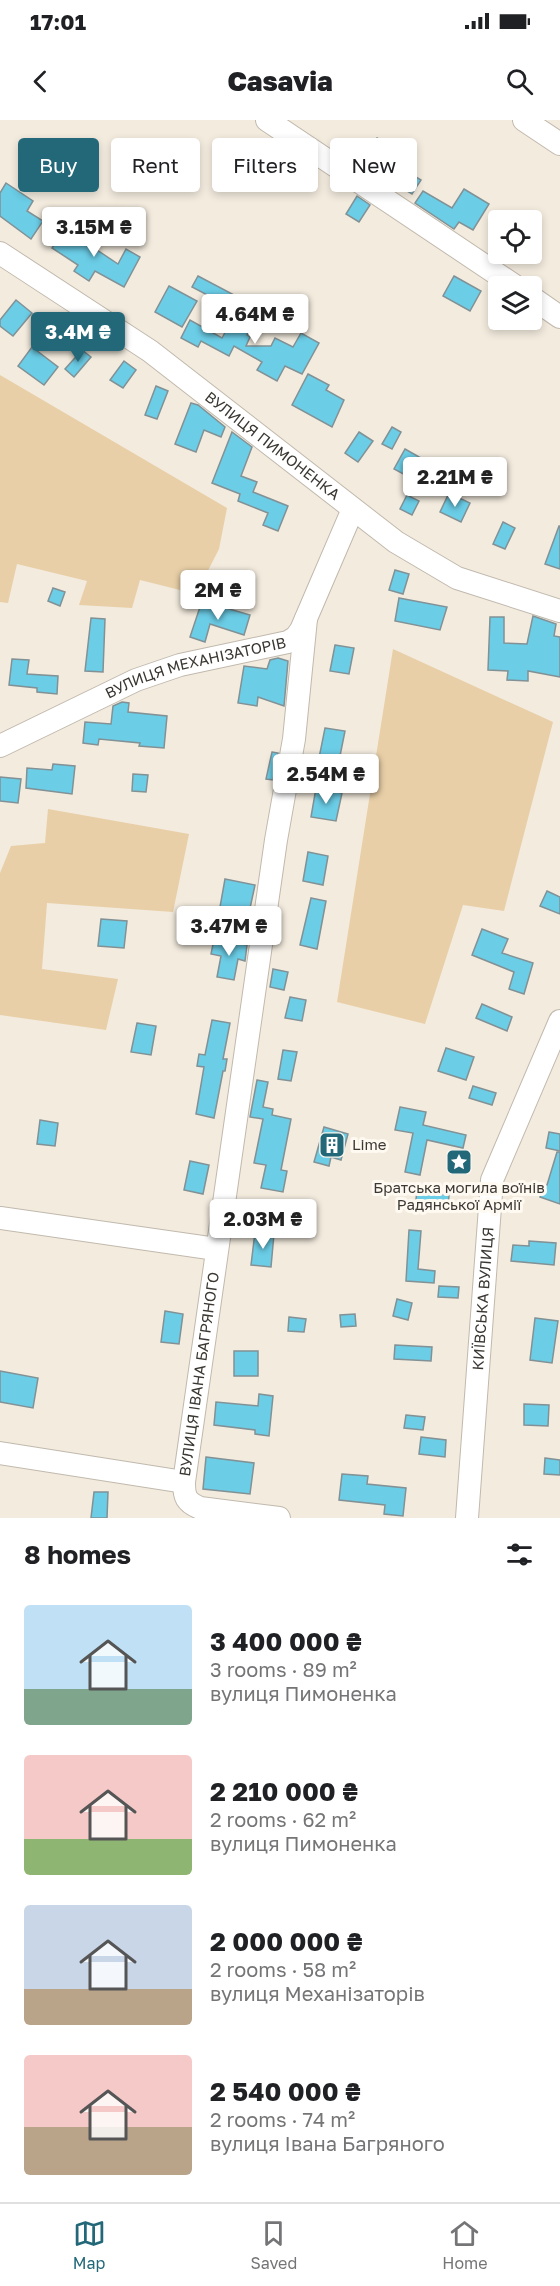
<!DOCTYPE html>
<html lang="en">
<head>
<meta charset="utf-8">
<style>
  body { margin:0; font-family:"Golos Text",sans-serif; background:#f2f2f2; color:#202124; height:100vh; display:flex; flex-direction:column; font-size:22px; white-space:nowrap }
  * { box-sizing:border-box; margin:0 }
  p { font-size:20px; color:#757577 }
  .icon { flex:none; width:33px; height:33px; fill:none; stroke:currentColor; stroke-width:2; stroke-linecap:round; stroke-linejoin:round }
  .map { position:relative; height:1398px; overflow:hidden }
  .sheet { display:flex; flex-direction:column; background:#fff; flex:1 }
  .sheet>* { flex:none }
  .hud { position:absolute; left:18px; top:18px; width:525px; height:54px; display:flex; gap:12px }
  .controls { position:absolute; left:488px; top:90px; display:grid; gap:12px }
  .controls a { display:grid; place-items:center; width:54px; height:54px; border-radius:6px; background:#fff; box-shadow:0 3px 9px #0003; font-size:30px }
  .price { position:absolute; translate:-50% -51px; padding:0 14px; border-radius:6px; background:#fff; color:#222; font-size:20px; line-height:39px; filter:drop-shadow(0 2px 3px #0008) }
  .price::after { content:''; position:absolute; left:50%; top:36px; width:18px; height:14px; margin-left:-9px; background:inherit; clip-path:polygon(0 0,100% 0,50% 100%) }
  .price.current { background:#236879; color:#fff }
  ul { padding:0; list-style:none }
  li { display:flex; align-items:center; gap:18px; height:150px; padding:0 24px }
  li span { display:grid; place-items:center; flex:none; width:168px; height:120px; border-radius:6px; color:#555 }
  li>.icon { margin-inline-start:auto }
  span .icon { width:72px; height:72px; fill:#fffc; stroke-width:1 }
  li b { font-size:26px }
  h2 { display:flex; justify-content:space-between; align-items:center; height:72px; padding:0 24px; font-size:26px }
  .tag { padding:0 21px; border-radius:6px; background:#fff; box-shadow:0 3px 9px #0003; font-size:21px; line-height:54px }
  .tag.current { background:#236879; color:#fff }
  .status { display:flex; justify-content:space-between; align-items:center; height:42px; padding:0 30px; background:#fff; direction:ltr }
  .status svg { height:16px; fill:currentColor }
  header { display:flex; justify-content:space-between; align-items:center; height:78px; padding:0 24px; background:#fff; font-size:27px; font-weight:800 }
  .menu { display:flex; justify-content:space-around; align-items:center; height:84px; border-top:2px solid #e0e0e0; background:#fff; font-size:16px; color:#757577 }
  .menu a { display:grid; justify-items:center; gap:3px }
  .menu .current { color:#236879 }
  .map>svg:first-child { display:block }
</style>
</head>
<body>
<div class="status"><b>17:01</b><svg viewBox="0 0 49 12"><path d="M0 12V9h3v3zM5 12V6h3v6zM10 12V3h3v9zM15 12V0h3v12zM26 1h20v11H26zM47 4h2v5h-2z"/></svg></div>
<header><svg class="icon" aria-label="back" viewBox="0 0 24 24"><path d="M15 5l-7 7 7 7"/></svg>Casavia<svg class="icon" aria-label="search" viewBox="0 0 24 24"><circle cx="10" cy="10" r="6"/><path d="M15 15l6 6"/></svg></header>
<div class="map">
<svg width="560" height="1398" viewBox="0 0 560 1398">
  <rect width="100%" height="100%" fill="#f3ebde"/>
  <!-- green -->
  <g fill="#e8cfa7">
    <polygon points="0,255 227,388 219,429 196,474 140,460 132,488 79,485 87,461 17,444 8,483 0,482"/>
    <polygon points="393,529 553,602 504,791 463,785 425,904 337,882"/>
    <polygon points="48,689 189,714 173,792 47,783 42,849 118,859 106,910 0,895 0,753 11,726 45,723"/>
  </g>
  <!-- building -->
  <g fill="#6bcde6" stroke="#819195" stroke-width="1.5">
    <polygon points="377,18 408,36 397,55 365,37"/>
    <polygon points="408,52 421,60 412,74 399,66"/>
    <polygon points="6,63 33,81 27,91 43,101 31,119 0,96 0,73"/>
    <polygon points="464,69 489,84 473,110 459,102 454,109 415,83 423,71 452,88"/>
    <polygon points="357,76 370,85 359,102 346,94"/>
    <polygon points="70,102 80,109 76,116 118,144 126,129 140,137 124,167 95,151 89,161 74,151 78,145 52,128"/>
    <polygon points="198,156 236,176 230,187 192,167"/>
    <polygon points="454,156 481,171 470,191 443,176"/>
    <polygon points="169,166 197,181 182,207 155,192"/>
    <polygon points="16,180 32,193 13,216 0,206 0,200"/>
    <polygon points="241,183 259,193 247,215 250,217 246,226 271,226 275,218 293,227 301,213 319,223 302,254 285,246 277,261 257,250 262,242 234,226 229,236 201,221 198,227 181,218 190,200 222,218"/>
    <polygon points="32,227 58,247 44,265 18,246"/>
    <polygon points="82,230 91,237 74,257 65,249"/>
    <polygon points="124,241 136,250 123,268 110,260"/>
    <polygon points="308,254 329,265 326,270 344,280 332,307 292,285"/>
    <polygon points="156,266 168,271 157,299 145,295"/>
    <polygon points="191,283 198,285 225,307 221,317 204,310 196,332 175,324"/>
    <polygon points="392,307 401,312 392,329 382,324"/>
    <polygon points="232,312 252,327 241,356 257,362 253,372 288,386 278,411 263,405 268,393 238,381 240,374 212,363"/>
    <polygon points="359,312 373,321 358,342 345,333"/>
    <polygon points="405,329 421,338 411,358 394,349"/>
    <polygon points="449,373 470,383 461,402 440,392"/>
    <polygon points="407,375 419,381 412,395 400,389"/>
    <polygon points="503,402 515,408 505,429 493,424"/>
    <polygon points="559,406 560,406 560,449 545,444"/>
    <polygon points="395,450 409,454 403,474 389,470"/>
    <polygon points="53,468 65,472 60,486 48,481"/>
    <polygon points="399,478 447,487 440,510 395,501"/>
    <polygon points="202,481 250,495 244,515 210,504 205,522 190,517"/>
    <polygon points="533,496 556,504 554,516 560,517 560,557 528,551 528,561 507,560 508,551 488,550 490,497 504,497 504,523 527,524"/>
    <polygon points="91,498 105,499 103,552 85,551"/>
    <polygon points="335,525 354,528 349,554 330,551"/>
    <polygon points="278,538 288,541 284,586 258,577 257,586 238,583 244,546 267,549 270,540"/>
    <polygon points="12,539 29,540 27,554 58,556 57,574 37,572 37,568 9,565"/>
    <polygon points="122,582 129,583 128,592 167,596 164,628 139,626 140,623 99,619 98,625 83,623 85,602 111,604 113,586"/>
    <polygon points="325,608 345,611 339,641 319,638"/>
    <polygon points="272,632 278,633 273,660 266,659"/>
    <polygon points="53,644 75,646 72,674 26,668 27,648 52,650"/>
    <polygon points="133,654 148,655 146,672 132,671"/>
    <polygon points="0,657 21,659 18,683 0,681"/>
    <polygon points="316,668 342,673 336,701 311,697"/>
    <polygon points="308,732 328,736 323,765 303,761"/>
    <polygon points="225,759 255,765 249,793 220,787"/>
    <polygon points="547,771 560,777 560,794 540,786"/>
    <polygon points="311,778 326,781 317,829 300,825"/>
    <polygon points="101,799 127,801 124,828 98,826"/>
    <polygon points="482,809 508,819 502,833 533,843 524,874 509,869 514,852 472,835"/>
    <polygon points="214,819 247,825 245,841 238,839 234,860 217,857 221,836 211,834"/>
    <polygon points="273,849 288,852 284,870 270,867"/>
    <polygon points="290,877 306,880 302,901 285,898"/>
    <polygon points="482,884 512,897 507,911 476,898"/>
    <polygon points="212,900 230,903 223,939 227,939 225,951 223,951 214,998 196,994 204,947 197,946 199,934 205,935"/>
    <polygon points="137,903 156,906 151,935 131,932"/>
    <polygon points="446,928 474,937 466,960 438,951"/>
    <polygon points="283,930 297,932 291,961 278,959"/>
    <polygon points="257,960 268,962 263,987 273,989 272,995 291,999 281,1050 287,1051 283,1072 261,1068 266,1045 254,1043 263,999 250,997"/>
    <polygon points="473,966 496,973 492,985 469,978"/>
    <polygon points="400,987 426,992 423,1005 466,1015 463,1028 427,1020 420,1055 405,1052 413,1013 395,1010"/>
    <polygon points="40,1000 58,1003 55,1026 37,1024"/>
    <polygon points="324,1007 348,1014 341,1040 331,1037 329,1046 314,1042"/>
    <polygon points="549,1012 560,1014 560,1031 546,1028"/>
    <polygon points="557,1032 560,1032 560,1084 540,1077 544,1065 547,1065"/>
    <polygon points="190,1041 209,1045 203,1074 184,1070"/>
    <polygon points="417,1072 449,1075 448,1089 415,1086"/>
    <polygon points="409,1110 421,1111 418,1149 435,1151 434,1163 406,1161"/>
    <polygon points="255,1112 274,1114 271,1147 251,1145"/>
    <polygon points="529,1121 556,1123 554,1145 511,1141 513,1125 529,1126"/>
    <polygon points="439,1166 459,1167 458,1178 438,1177"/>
    <polygon points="397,1179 412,1183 408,1200 393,1196"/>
    <polygon points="165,1191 183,1194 179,1224 161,1222"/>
    <polygon points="355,1194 356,1206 341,1207 340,1195"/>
    <polygon points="289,1197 306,1199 304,1212 288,1211"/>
    <polygon points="535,1198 558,1201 552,1243 530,1240"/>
    <polygon points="395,1225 432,1227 431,1241 394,1239"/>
    <rect x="234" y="1231" width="24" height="25"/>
    <polygon points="0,1251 38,1258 33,1288 0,1282"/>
    <polygon points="259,1274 273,1276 269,1316 255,1314 255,1310 214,1305 216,1282 258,1286"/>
    <polygon points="524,1284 549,1285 548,1306 524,1305"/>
    <polygon points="406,1295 425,1297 423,1310 404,1308"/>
    <polygon points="421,1317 446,1320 445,1337 419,1334"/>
    <polygon points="206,1337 254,1343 250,1374 203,1369"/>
    <polygon points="545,1338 560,1340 560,1355 544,1354"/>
    <polygon points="342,1354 368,1356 367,1364 406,1368 403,1396 384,1394 385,1385 339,1380"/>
    <polygon points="94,1372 108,1372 107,1398 91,1398"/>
  </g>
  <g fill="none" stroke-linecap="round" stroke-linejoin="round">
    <!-- minor casing -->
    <g stroke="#c1b9ad" stroke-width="24">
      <g id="minor">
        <polyline points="267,0 515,166"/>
        <polyline points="524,0 560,24"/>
        <path id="s1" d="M0,133l150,98 246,191 61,36 103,33"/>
        <polyline points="531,177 560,197"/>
        <path id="s2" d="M0,626l136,-66 44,-15 108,-23 8,-5 5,-7 52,-121"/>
        <polyline points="0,1098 216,1129"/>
        <polyline points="0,1333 184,1362"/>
        <path id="s3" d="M279,1398l-79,-10c-14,-6 -16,-11 -16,-26l92,-642 18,-101 12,-120"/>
        <path id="s4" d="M467,1398l25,-338 68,-159"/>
      </g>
    </g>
    <!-- minor -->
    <use href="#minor" stroke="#fff" stroke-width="22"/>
  </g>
  <!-- icons -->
  <defs>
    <g id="building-square" transform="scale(1.35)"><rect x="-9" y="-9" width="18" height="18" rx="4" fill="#236879" stroke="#fef9f1"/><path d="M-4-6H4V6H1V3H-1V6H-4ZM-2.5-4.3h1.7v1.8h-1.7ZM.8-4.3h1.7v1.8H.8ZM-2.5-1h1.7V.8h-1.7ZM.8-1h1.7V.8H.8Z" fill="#fff"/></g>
    <g id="sight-square" transform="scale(1.35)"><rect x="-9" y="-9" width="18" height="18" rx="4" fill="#236879" stroke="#fef9f1"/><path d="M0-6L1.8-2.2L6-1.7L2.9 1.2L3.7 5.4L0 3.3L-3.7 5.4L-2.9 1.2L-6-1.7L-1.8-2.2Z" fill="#fff"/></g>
  </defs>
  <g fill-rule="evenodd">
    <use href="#building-square" x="332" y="1025"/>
    <use href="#sight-square" x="459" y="1042"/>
  </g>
  <g text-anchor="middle" stroke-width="6" stroke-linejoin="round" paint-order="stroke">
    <!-- street labels -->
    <g font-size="15" fill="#3b3833" stroke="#fef9f1">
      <text dy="5" stroke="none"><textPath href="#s1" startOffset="334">ВУЛИЦЯ ПИМОНЕНКА</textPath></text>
      <text dy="5" stroke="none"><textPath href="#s2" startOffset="212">ВУЛИЦЯ МЕХАНІЗАТОРІВ</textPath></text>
      <text dy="5" stroke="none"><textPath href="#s4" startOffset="220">КИЇВСЬКА ВУЛИЦЯ</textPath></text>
      <text dy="5" stroke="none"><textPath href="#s3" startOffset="222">ВУЛИЦЯ ІВАНА БАГРЯНОГО</textPath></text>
    </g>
    <!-- poi labels -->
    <g font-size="15" fill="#3b3833" stroke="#fef9f1" text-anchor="start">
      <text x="352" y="1030">Lime</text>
      <text x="459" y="1073" text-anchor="middle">Братська могила воїнів<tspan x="459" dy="17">Радянської Армії</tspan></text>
    </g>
  </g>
</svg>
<div class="controls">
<a><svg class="icon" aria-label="locate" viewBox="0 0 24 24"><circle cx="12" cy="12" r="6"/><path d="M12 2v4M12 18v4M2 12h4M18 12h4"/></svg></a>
<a><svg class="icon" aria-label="layers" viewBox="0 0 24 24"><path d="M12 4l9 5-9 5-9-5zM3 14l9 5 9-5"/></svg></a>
</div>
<b class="price" style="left:94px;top:138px">3.15M ₴</b>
<b class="price" style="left:255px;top:225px">4.64M ₴</b>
<b class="price current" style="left:78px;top:243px">3.4M ₴</b>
<b class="price" style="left:455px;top:388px">2.21M ₴</b>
<b class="price" style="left:218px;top:501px">2M ₴</b>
<b class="price" style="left:326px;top:685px">2.54M ₴</b>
<b class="price" style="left:229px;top:837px">3.47M ₴</b>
<b class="price" style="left:263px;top:1130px">2.03M ₴</b>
<div class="hud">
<a class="tag current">Buy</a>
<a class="tag">Rent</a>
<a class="tag">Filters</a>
<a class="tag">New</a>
</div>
</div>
<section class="sheet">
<h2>8 homes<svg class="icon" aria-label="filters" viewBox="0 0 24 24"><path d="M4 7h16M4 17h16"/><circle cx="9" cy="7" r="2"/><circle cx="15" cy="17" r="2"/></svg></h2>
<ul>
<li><span style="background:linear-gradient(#bfe0f5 70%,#7fa58c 0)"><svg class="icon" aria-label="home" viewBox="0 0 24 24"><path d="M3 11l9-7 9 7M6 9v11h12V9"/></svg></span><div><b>3 400 000 ₴</b><p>3 rooms · 89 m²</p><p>вулиця Пимоненка</p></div></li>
<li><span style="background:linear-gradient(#f6c9c9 70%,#8fb573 0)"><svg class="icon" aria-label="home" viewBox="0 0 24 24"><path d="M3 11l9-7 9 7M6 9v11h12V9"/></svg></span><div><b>2 210 000 ₴</b><p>2 rooms · 62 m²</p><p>вулиця Пимоненка</p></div></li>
<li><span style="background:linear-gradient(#c9d6e8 70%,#b9a48a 0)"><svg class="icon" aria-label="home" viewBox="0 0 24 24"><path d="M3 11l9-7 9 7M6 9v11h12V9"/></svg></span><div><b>2 000 000 ₴</b><p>2 rooms · 58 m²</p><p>вулиця Механізаторів</p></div></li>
<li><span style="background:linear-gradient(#f6c9c9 60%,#b9a48a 0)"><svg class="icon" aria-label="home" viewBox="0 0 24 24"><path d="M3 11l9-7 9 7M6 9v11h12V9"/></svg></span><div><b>2 540 000 ₴</b><p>2 rooms · 74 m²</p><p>вулиця Івана Багряного</p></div></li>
</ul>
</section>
<nav class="menu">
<a class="current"><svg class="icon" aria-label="map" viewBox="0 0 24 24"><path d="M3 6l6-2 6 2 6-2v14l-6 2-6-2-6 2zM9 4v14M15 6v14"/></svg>Map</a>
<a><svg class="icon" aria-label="saved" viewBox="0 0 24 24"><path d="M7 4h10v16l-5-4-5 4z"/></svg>Saved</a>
<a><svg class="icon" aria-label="home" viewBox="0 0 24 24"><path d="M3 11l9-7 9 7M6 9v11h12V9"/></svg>Home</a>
</nav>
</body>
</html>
